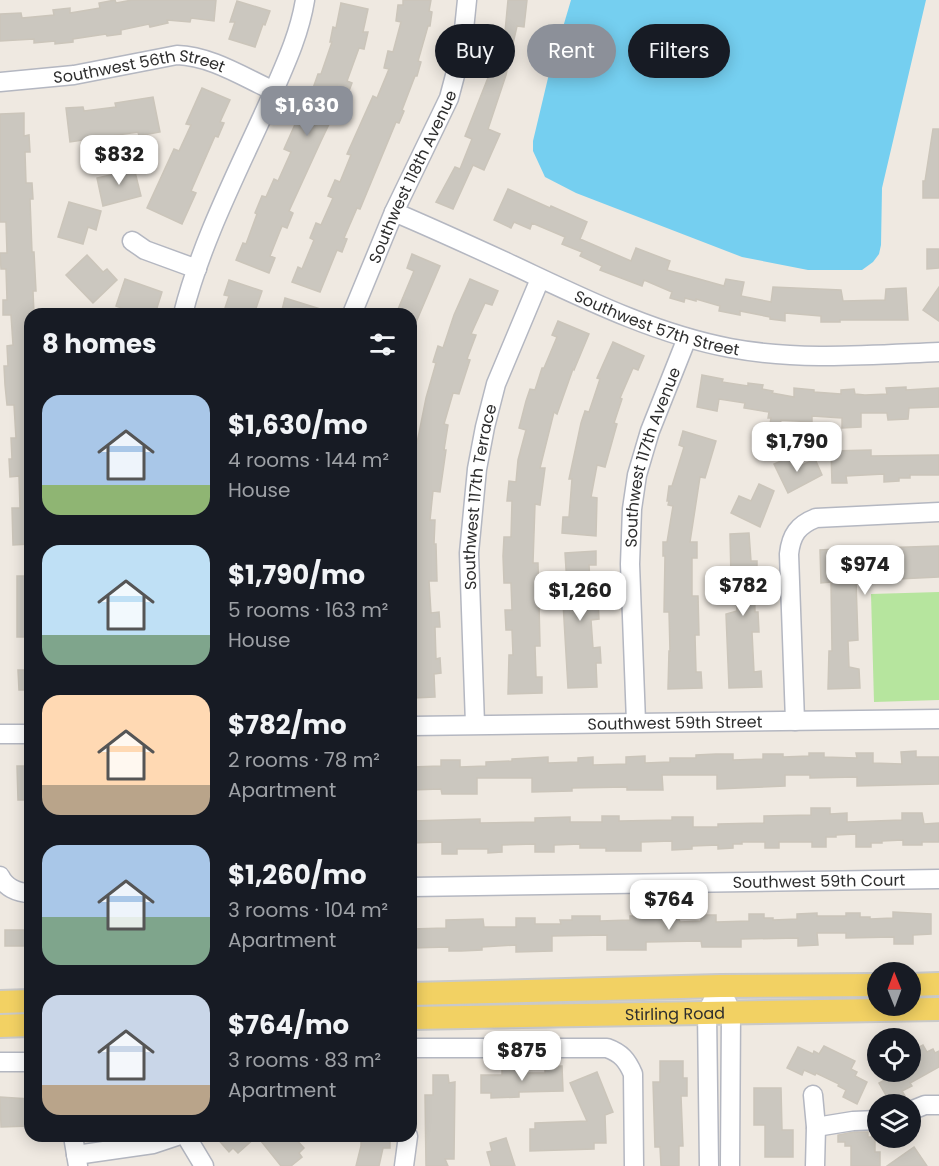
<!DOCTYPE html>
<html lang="en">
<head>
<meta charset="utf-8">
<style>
  body { margin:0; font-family:Poppins,sans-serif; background:#242831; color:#f1f3f6; height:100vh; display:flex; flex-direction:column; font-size:22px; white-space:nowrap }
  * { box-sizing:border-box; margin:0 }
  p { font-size:20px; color:#9ea1a6 }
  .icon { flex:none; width:33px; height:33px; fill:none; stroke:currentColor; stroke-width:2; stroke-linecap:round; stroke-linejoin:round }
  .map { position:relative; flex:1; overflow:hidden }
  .drawer { position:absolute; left:24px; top:308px; width:393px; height:834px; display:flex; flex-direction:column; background:#171b24; border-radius:18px; box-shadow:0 3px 15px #0003 }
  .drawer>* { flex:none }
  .top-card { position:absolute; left:435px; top:24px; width:414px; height:54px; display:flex; gap:12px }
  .needle { width:39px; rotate:359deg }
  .controls { position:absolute; left:867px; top:962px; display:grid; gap:12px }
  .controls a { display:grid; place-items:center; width:54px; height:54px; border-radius:50%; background:#171b24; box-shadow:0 3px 15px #0003; font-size:30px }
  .price { position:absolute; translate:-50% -51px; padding:0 14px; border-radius:12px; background:#fff; color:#222; font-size:20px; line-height:39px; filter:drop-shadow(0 2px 3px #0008) }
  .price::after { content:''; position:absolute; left:50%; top:36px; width:18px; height:14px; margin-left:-9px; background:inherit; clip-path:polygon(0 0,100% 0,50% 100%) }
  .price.active { background:#8c9099; color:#fff }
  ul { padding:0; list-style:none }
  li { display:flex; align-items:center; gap:18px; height:150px; padding:0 18px }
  li span { display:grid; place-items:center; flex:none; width:168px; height:120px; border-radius:18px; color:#555 }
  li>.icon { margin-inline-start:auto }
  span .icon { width:72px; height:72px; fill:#fffc; stroke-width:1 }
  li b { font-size:26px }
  h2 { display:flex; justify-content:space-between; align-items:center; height:72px; padding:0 18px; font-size:26px }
  .chip { padding:0 21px; border-radius:27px; background:#171b24; box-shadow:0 3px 15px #0003; font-size:21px; line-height:54px }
  .chip.active { background:#8c9099; color:#fff }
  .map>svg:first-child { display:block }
</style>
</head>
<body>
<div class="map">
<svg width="939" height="1166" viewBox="0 0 939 1166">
  <rect width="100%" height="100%" fill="#efe9e1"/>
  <!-- green -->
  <polygon fill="#b6e59e" points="939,592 939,700 874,702 871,594"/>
  <!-- water -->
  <polygon fill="#75cff0" points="571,0 926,0 882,188 881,245 879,254 873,262 862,270 808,270 742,257 576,193 545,177 533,151 533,141 548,78"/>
  <!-- building -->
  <g fill="#cbc7bf" stroke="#cbc5ba" stroke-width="1.5">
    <polygon points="115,0 116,3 132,0 216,0 214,21 191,18 190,22 167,20 168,23 150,27 149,24 121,30 121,34 107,36 106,34 73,39 73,42 55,44 55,41 34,43 34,39 0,41 0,14 21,13 22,18 54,15 53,10 70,8 70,13 100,8 99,3"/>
    <polygon points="403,0 431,0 429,11 432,12 430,26 428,26 418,61 421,62 417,76 415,76 402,110 404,111 399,123 396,122 360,209 357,208 344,238 347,239 342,252 337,250 320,292 292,282 298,267 302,269 314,240 310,238 316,223 321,225 333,198 328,196 335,180 340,182 351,155 347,154 373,96 377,98 389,69 384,68 388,51 393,52 401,22 396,21 398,5 403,5"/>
    <polygon points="508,0 527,0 524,27 517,26 506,75 488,129 500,134 484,170 473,165 453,209 436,202 455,167 460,169 472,139 465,136 491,70 489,70 492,55 494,56 499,31 505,32"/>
    <polygon points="237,1 270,11 265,25 263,24 255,47 229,39 235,22 230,22"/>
    <polygon points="341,3 368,9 363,32 368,32 364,49 359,48 347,81 352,83 346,99 342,97 321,141 289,211 293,213 287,228 282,226 270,256 275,258 269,273 236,260 243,243 246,244 257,214 255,213 262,196 266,197 274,179 278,181 291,152 284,149 309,93 311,94 318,74 321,74 332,42 330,42 333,27 336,28"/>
    <polygon points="202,88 230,100 220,122 224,123 218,137 215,136 191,191 196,193 182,224 147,208 174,149 179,151 191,125 186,124"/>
    <polygon points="153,97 160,132 139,136 138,132 70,142 66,108 83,107 84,111 116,107 115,103"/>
    <polygon points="24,113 24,136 29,135 30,152 25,152 26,183 32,183 33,199 30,199 32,252 34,252 36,291 33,291 34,314 30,314 30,544 13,545 12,508 20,508 19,476 10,477 9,459 12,459 11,438 16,438 14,405 7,405 5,385 4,366 8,366 7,346 13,345 11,315 3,315 3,300 7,300 6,269 1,269 0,253 7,253 6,222 0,222 0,114"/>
    <polygon points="933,129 939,129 939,198 923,198 923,181 925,181"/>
    <polygon points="133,164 141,196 103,206 97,178 119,173 118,168"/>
    <polygon points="508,189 550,208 551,206 587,222 580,239 631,261 636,248 670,261 667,270 724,286 726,279 744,282 741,296 771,302 773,287 841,290 843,301 885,300 886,289 906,288 908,320 840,320 840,322 821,322 821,316 785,313 785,321 770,319 770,317 740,311 740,315 719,311 720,306 696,299 696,301 685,298 684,302 670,298 672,292 644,280 642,286 600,270 602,266 580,256 582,252 562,244 565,237 532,223 530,229 514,222 511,228 494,220"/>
    <polygon points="69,202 101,211 96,230 88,227 83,244 58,237"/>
    <polygon points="927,249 939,249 939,268 927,269"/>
    <polygon points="412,254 440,266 411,334 411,314 396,314 414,271 407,268"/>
    <polygon points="87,255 103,272 107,269 117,280 93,303 66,275"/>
    <polygon points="125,279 162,292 155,314 138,314 116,306"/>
    <polygon points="470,279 498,291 492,305 485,303 471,334 476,335 467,359 470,360 459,394 453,393 444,424 448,425 444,450 446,450 440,492 433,491 430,520 435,520 434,544 436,544 437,581 429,581 431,613 439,612 440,627 435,627 436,659 440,658 441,673 434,674 435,697 413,698 411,687 411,451 413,442 417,443 426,398 436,363 433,362 438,346 443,348 454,315"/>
    <polygon points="229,280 262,291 254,314 223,314 229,296 224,295"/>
    <polygon points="939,287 939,321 923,310"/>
    <polygon points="285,298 327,311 327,314 281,314"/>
    <polygon points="558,321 589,334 574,370 573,369 557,414 554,412 540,468 545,468 540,505 535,504 533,563 538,563 540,646 535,646 536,677 542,677 542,693 508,694 509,655 513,655 512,630 506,630 505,610 512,610 511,583 504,583 503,556 504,537 511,537 512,501 507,501 509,481 516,482 518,460 526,430 519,428 526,401 530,389 535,390 542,368 544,368 557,337 552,335"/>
    <polygon points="613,342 644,356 638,370 633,368 620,398 622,399 614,423 617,424 605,467 597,465 591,497 597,498 596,536 562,533 563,517 569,517 572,479 569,479 581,423 585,411 589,412 600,379 597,378"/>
    <polygon points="702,375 723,379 722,382 748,386 748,383 763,385 762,389 773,391 772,393 794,397 794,388 814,390 814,392 841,394 841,390 854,389 855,394 865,395 887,394 886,388 906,387 906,390 939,388 939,407 909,408 908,419 888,420 887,413 861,413 861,427 842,428 842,418 812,416 812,422 781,420 780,425 770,424 771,418 768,418 769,412 744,408 745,403 719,399 717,411 697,407"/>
    <polygon points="683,431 716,441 705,478 700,477 690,542 697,542 697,558 692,558 692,596 698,596 699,635 695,635 696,672 701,672 702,688 668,689 669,651 670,651 669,612 664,612 665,556 663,556 663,542 667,542 673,506 668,505 669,501 667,501 669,486 672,486 684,447 679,445"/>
    <polygon points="871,450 871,456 939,455 939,475 910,475 910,478 899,478 899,481 884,482 884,474 846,476 847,483 832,483 831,451"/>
    <polygon points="792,456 798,467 815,459 822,475 788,493 774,464"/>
    <polygon points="759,484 774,491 760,527 731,513 739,496 751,501"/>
    <polygon points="749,533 751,561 757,561 757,576 754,576 755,612 758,612 759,632 752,632 754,672 761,671 762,687 729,688 726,614 737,611 735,577 731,577 730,534"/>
    <polygon points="939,546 939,577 856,581 858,640 848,641 849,667 859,669 860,688 828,689 829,651 832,651 831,582 821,583 820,550 835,549 836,557 878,555 878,548"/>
    <polygon points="596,551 596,565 589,565 591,600 598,600 599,619 591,620 593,648 600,647 601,663 596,663 597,687 568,688 563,602 568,601 565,553"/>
    <rect x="17" y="576" width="13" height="61"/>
    <polygon points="18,670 30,670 30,690 19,690"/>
    <polygon points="916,751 916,757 939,757 939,784 857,786 857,777 810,778 810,775 785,775 785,786 717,789 717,775 662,775 663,790 627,790 627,787 572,788 572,791 532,792 532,778 477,778 477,794 442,794 441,789 411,790 411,767 441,766 441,760 460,760 460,767 486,766 486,762 512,761 512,759 548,757 548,763 578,762 578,758 593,757 593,765 626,764 626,757 645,756 645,763 670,762 670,758 696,758 696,755 716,754 733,754 733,760 763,759 763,754 783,754 783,757 809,756 809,753 824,753 824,757 857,758 856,753 873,753 873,763 902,764 901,752"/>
    <polygon points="17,766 30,766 30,800 18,800"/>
    <polygon points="811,808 830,808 830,814 847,813 847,822 902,820 902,813 922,813 924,824 939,823 939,842 922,842 922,845 903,845 903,840 882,841 882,843 871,843 871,847 856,847 856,834 836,835 836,837 826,837 826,847 812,847 812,842 779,842 779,848 765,848 765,842 742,842 742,844 733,844 733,848 718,849 718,845 692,846 692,849 672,850 672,841 641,842 641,851 606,851 606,848 580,848 580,844 554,845 554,852 535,852 535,844 502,845 502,852 488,853 488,849 457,849 457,854 442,854 442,842 411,843 411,821 480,819 480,823 535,822 535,818 570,817 570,822 602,822 602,816 619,816 619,821 672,820 672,817 693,817 693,827 718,827 718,824 764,823 764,816 811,815"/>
    <polygon points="893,912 931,914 931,934 913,935 913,944 894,944 894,937 846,938 846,933 817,933 818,945 798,946 798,938 741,939 741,947 702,947 701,941 646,942 646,950 607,950 607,935 552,936 552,951 516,952 516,945 482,947 482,950 461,951 449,951 449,947 411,948 411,929 446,928 446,920 483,919 484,927 516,927 516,918 535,918 535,924 561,924 560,920 572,920 572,916 600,916 600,921 630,920 630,916 668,916 668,919 679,919 680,922 701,921 701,915 716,915 716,922 749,921 749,914 764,914 764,918 773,918 773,920 797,919 797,914 817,913 817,916 846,916 846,913 860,913 860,917 870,917 870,919 893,918"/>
    <rect x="5" y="930" width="25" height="16"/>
    <polygon points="923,1045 927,1052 933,1049 935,1053 939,1051 939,1067 910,1083 912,1086 902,1091 905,1096 891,1104 879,1083 894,1075 891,1071 910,1071 910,1052"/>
    <polygon points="824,1046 855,1061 851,1069 857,1072 855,1076 867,1082 857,1104 843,1097 846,1090 838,1086 839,1084 816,1073 815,1075 804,1070 802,1075 787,1068 798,1047 813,1054 814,1051 819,1054"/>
    <polygon points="660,1061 683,1061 683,1078 687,1078 687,1096 681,1096 683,1146 679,1146 679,1166 661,1166 660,1147 655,1147 653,1082 660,1082"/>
    <polygon points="562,1066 563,1091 519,1092 519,1097 491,1098 491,1093 481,1093 481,1075 502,1075 502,1067 519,1067 519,1073 545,1073 545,1067"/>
    <polygon points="597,1072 613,1112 605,1115 606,1143 594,1143 594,1149 530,1151 530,1129 535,1129 535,1123 587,1121 570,1083"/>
    <polygon points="433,1075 448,1075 449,1083 455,1082 454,1159 445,1159 448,1166 426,1166 425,1095 433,1095"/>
    <polygon points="754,1088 781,1088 782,1130 793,1130 793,1157 765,1157 765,1125 754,1125"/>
    <polygon points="0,1097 30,1099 30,1126 1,1127"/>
    <polygon points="854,1132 868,1132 868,1137 875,1137 875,1152 880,1152 880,1166 851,1166 851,1146 845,1146 845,1142 838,1142 838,1135"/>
    <polygon points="215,1136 293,1136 304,1148 299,1153 302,1157 291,1166 281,1166 257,1136 238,1153 233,1148 229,1152"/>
    <polygon points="361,1136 390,1136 390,1148 383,1148 379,1166 356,1166 361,1146"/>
    <polygon points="506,1138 515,1166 491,1166 487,1152 492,1151 490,1143"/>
    <polygon points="914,1147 927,1166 887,1166"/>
  </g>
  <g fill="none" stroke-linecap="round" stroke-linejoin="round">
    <!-- minor casing -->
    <g stroke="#b4b7c1" stroke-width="21">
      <g id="minor">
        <path id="s1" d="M0,82l74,-7 103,-20c34,1 66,22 97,36"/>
        <path id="s2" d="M394,212c38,16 75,33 112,50 73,34 145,71 224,86 69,13 139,7 209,4"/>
        <polyline points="132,241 145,250 197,269"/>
        <path d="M183,314c18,-72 55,-143 85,-210 15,-35 31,-67 37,-104"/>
        <path id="s3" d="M352,314l42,-102 55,-114 13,-49 5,-49"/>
        <path d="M795,721l-6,-167c2,-19 9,-29 27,-36l123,-6"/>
        <path id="s4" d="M636,722l-6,-158 2,-55 5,-34 13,-44 37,-93"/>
        <path id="s5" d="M475,724l-6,-171 8,-84 8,-42 11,-43 44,-105"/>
        <path id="s6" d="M411,726l528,-7"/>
        <polyline points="0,734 30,734"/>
        <path d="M0,876c5,11 17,17 30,17"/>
        <path id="s7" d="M411,887l528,-8"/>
        <polyline points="727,1002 731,1012 730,1166"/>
        <path d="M411,1048h196c14,5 20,12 26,26l1,92"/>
        <polyline points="0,1062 30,1062"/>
        <polyline points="813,1095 816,1127 815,1166"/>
        <polyline points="910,1111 925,1105 939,1105"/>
        <polyline points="816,1127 853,1121 878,1120"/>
        <polyline points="73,1136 78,1166"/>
        <polyline points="186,1136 204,1166"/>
        <polyline points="76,1155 153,1144 177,1136"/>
        <polyline points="404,1166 408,1136"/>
        <polyline points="709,1166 707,1012 720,986"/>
      </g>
    </g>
    <!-- major casing -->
    <g stroke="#c9c9c9" stroke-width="26">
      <g id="major">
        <polyline points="910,985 939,984"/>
        <polyline points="411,994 720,986 878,985"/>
        <polyline points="0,1002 30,1001"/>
        <path id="s8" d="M411,1018l528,-9"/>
        <polyline points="0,1026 30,1025"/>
      </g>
    </g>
    <!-- minor -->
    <use href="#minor" stroke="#fff" stroke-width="18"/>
    <!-- major -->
    <use href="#major" stroke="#f2d163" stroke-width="22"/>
  </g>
  <g text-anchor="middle" stroke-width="4.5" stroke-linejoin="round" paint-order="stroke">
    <!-- street labels -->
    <g font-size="16" fill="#2e2e2e" stroke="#fff">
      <text dy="6" stroke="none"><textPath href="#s1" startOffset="141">Southwest 56th Street</textPath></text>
      <text dy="6" stroke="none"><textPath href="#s3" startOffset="150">Southwest 118th Avenue</textPath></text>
      <text dy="6" stroke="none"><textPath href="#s2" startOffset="286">Southwest 57th Street</textPath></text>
      <text dy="6" stroke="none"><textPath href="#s4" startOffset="268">Southwest 117th Avenue</textPath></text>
      <text dy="6" stroke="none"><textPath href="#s5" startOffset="228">Southwest 117th Terrace</textPath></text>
      <text dy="6" stroke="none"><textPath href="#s6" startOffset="264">Southwest 59th Street</textPath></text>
      <text dy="6" stroke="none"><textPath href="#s7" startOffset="408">Southwest 59th Court</textPath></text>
      <text dy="6" stroke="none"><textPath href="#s8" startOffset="264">Stirling Road</textPath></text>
    </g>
  </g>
</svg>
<div class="controls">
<a><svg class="needle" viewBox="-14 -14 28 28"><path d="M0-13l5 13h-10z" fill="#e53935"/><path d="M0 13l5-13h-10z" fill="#9ea1a6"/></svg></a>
<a><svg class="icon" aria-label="locate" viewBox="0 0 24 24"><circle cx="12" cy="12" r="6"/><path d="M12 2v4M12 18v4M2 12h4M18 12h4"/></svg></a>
<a><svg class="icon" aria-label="layers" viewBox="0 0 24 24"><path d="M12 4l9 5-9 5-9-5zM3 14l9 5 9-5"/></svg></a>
</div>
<b class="price active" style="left:307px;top:137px">$1,630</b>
<b class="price" style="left:119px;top:186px">$832</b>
<b class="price" style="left:797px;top:473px">$1,790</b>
<b class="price" style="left:865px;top:596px">$974</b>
<b class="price" style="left:743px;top:617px">$782</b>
<b class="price" style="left:580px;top:622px">$1,260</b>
<b class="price" style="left:669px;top:931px">$764</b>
<b class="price" style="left:522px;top:1082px">$875</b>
<div class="top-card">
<a class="chip">Buy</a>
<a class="chip active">Rent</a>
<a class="chip">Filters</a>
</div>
<section class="drawer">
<h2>8 homes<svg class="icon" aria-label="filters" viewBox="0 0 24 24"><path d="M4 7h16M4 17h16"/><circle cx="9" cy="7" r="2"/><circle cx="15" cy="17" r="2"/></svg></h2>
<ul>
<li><span style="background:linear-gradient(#a9c7e8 75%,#8fb573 0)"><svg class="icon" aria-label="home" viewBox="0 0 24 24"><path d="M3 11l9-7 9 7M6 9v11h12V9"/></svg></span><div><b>$1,630/mo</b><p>4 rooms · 144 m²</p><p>House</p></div></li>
<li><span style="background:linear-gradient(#bfe0f5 75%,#7fa58c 0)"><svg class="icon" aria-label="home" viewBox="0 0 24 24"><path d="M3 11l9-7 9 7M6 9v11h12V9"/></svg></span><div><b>$1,790/mo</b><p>5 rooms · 163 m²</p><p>House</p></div></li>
<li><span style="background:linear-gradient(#ffd9b3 75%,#b9a48a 0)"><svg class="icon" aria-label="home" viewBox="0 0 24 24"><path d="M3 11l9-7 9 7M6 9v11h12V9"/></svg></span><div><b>$782/mo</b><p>2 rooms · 78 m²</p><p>Apartment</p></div></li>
<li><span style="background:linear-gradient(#a9c7e8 60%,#7fa58c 0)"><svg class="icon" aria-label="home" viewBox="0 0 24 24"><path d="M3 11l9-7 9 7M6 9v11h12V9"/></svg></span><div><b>$1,260/mo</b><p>3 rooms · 104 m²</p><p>Apartment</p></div></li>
<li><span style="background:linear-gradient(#c9d6e8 75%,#b9a48a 0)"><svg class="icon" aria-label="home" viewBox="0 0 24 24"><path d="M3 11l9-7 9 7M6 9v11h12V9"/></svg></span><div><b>$764/mo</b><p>3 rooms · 83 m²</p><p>Apartment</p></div></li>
</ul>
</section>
</div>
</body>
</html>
